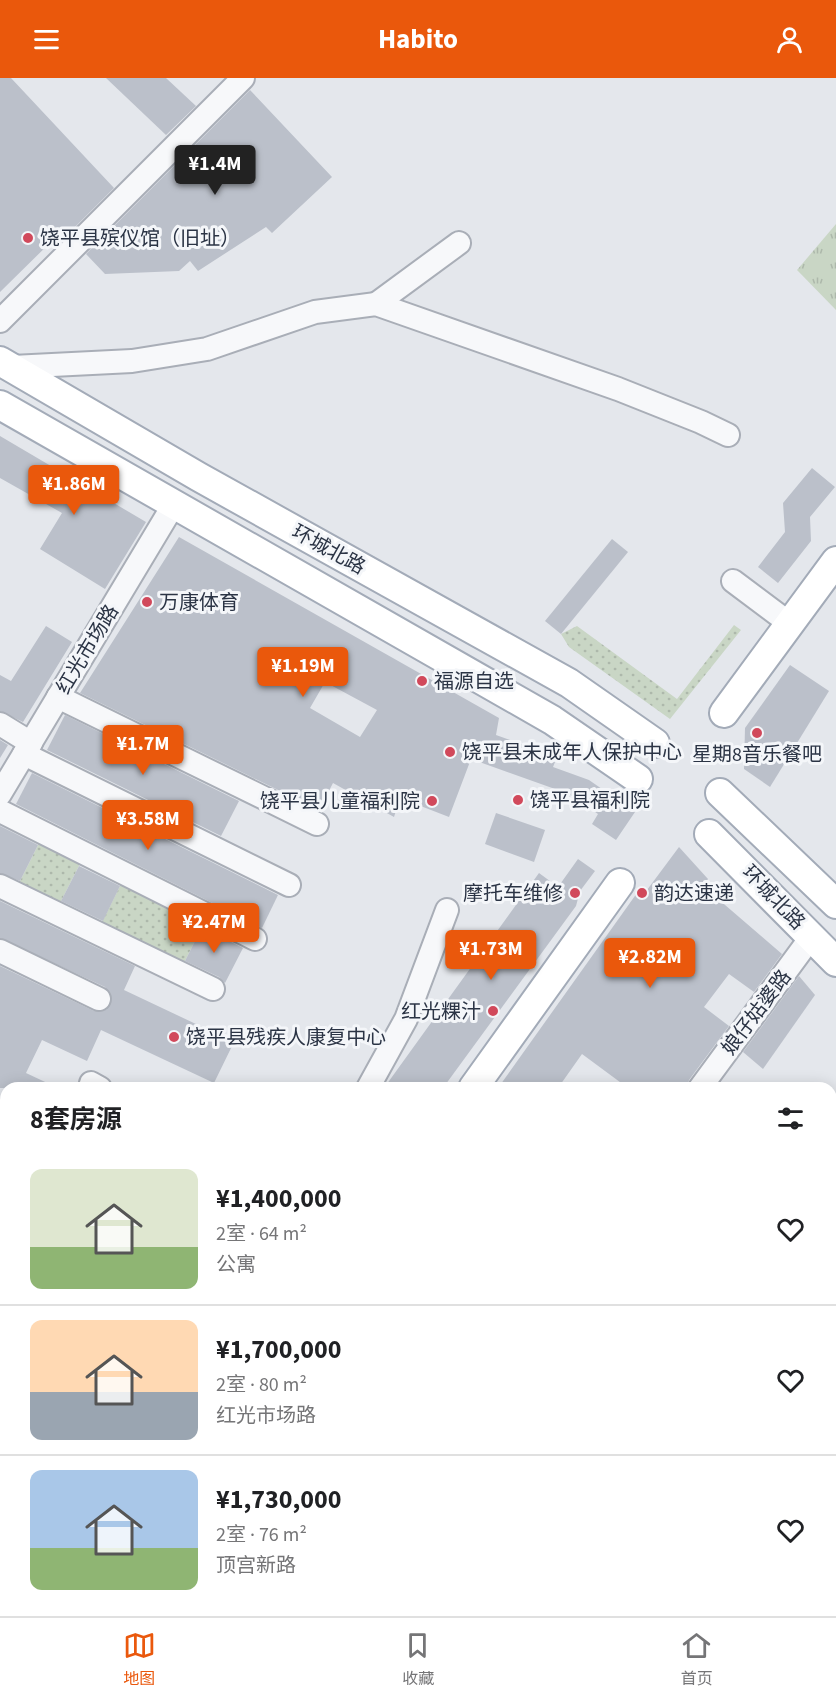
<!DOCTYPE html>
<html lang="zh">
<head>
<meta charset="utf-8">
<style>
  body { margin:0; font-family:"Source Sans 3","Noto Sans SC",sans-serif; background:#f2f2f2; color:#202124; height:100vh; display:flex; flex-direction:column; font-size:22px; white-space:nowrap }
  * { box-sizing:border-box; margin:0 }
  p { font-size:20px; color:#757577 }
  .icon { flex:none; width:33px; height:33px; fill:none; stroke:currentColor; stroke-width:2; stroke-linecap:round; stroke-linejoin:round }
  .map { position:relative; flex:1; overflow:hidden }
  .details { position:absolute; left:0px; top:1004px; width:837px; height:536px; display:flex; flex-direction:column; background:#fff; border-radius:18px 18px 0 0; box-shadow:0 3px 15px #0003 }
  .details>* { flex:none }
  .price { position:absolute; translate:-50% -51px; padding:0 14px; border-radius:6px; background:#ea580c; color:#fff; font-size:20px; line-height:39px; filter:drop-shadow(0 2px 3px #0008) }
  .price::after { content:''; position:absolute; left:50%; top:36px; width:18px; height:14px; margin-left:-9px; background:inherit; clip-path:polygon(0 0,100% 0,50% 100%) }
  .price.current { background:#222; color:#fff }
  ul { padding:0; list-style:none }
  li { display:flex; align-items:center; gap:18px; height:150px; padding:0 30px }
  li+li { border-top:2px solid #e0e0e0 }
  li span { display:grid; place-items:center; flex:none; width:168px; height:120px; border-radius:12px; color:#555 }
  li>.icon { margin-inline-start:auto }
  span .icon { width:72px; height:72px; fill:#fffc; stroke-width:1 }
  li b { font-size:26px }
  h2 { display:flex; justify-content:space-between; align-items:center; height:72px; padding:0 30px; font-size:26px }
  header { display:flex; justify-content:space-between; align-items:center; height:78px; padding:0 30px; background:#ea580c; color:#fff; font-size:27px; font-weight:700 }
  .tab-bar { display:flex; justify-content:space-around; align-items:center; height:84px; border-top:2px solid #e0e0e0; background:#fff; font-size:16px; color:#757577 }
  .tab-bar a { display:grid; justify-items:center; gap:3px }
  .tab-bar .current { color:#ea580c }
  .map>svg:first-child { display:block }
</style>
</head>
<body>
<header><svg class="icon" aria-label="menu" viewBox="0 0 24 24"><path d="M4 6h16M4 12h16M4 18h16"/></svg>Habito<svg class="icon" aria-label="person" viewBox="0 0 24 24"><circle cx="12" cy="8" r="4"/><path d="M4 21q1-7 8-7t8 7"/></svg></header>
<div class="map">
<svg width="836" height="1538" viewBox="0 0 836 1538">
  <defs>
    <pattern id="grass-dots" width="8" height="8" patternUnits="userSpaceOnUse" patternTransform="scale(1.5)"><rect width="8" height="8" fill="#c9d6c5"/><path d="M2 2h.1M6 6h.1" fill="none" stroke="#adb8ab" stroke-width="1.8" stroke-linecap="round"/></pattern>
    <pattern id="park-tufts" width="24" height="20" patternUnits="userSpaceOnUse" patternTransform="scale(1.5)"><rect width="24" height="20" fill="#c9d6c5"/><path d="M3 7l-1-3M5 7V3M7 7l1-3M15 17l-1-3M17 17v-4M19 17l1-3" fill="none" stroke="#adb8ab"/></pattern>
  </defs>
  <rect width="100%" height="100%" fill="#e4e7ec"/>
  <!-- grass -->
  <g fill="url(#grass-dots)">
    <polygon points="734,547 741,552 670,641 569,569 561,556 577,548 677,621"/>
    <polygon points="40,763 81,784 60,825 19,805"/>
    <polygon points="122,804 204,845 183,887 101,846"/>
  </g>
  <!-- park -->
  <polygon fill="url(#park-tufts)" points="836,146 836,232 797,192"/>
  <!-- building -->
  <g fill="#bbc0ca" fill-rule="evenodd">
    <polygon points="0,0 11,0 114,110 67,157 63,152 0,214"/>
    <polygon points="106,0 166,0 196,28 166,57"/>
    <polygon points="250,12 332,99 272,155 266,149 198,193 190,183 179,193 105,196 86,176"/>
    <polygon points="0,358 146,444 105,511 40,471 62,435 0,400"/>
    <polygon points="812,390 835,409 810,439 811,463 778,505 758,489 785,454 783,425"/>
    <path d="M179,459l320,181 -3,17 28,10 -2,5 33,12 -2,5 36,13 46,32 -19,28 -24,-16 6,-10 -29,-20 -98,-35 -22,58 -49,-19 -6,19 -61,-34 -14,27 -239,-117zM325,604l52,28 -17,27 -50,-29z"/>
    <polygon points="612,461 628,474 561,556 545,543"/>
    <polygon points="46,548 72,564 23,644 0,633 0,597 11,603"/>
    <polygon points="790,587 829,613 770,709 744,691 745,650"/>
    <polygon points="65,637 239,723 221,758 47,672"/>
    <polygon points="0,662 8,667 0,680"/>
    <polygon points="32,695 278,817 262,850 16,726"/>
    <polygon points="496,735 545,752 534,784 485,766"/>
    <polygon points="0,748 38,767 20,803 0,795"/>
    <polygon points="679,769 708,801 703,808 782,876 754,914 729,896 704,929 729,948 689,1002 687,1010 628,1010 582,976 558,1010 498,1010 642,808 647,812"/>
    <polygon points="578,781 595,793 580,813 576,828 443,1010 384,1010 539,795 558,809"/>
    <polygon points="79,788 120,808 103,843 61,823"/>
    <polygon points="0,823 135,888 124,912 234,964 214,1005 101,952 87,983 42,962 26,995 58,1010 0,1010 0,888 94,933 106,932 112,921 105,909 0,860"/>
    <polygon points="202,849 243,870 225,905 219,899 185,883"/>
    <polygon points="799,898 815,917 763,991 743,974"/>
  </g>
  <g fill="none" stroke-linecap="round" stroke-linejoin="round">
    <!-- minor casing -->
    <g stroke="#a9aeb7" stroke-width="26">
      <g id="minor">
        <polyline points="376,226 459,165"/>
        <polyline points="0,243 243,0"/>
        <polyline points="12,289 132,283 207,271 315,234 376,226 618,311 701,344 728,357"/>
        <polyline points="733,503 789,545"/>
        <polyline points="58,619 317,746"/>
        <polyline points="0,646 31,665"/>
        <polyline points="24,676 289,807"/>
        <polyline points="0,716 174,426"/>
        <polyline points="0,733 255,861"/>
        <polyline points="0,808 213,911"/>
        <polyline points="0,873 99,921"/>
        <polyline points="91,1005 100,1010"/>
        <polyline points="368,1010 406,941 447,832"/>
        <polyline points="700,1010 812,858"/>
        <polyline points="0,1035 6,1038"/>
        <polyline points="831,1143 836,1147"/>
        <polyline points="0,1156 6,1159"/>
        <polyline points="831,1202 836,1206"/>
        <polyline points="831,1259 836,1252"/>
        <polyline points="831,1325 836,1328"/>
        <polyline points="0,1369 6,1373"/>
        <polyline points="831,1388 836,1392"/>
        <polyline points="0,1428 6,1419"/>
        <polyline points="831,1466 836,1459"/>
        <polyline points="831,1508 836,1512"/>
        <polyline points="111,1533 116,1538"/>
        <polyline points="476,1533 480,1538"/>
        <polyline points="590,1533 595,1538"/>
        <polyline points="770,1533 777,1538"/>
        <polyline points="318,1538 321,1533"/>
      </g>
    </g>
    <!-- major casing -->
    <g stroke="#a3abb8" stroke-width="32">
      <g id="major">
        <polyline points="0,283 199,399 569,605 655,665"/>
        <polyline points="0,327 552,642 638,701"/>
        <polyline points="724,635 836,483"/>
        <polyline points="720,715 836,826"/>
        <polyline points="709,756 836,884"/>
        <polyline points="473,1010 620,805"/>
        <polyline points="92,1538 96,1533"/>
      </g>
    </g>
    <!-- minor -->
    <use href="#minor" stroke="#f7f8fa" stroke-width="22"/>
    <!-- major -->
    <use href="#major" stroke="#fff" stroke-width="28"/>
  </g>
  <!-- markers -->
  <g fill="#d1495b" stroke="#f4f6f9" stroke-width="2">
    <circle cx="28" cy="160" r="6"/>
    <circle cx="147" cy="524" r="6"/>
    <circle cx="422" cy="603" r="6"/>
    <circle cx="757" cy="655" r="6"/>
    <circle cx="450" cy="674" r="6"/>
    <circle cx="518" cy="722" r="6"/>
    <circle cx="432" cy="723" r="6"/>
    <circle cx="575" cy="815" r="6"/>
    <circle cx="642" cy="815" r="6"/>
    <circle cx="493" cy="933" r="6"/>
    <circle cx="174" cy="959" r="6"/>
  </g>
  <g text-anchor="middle" stroke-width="6" stroke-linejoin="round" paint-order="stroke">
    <!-- poi labels -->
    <g font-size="20" fill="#2b3445" stroke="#f4f6f9" text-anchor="start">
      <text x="40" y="167">饶平县殡仪馆（旧址）</text>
      <text x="159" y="531">万康体育</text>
      <text x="434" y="610">福源自选</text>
      <text x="462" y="681">饶平县未成年人保护中心</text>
      <text x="757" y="683" text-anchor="middle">星期8音乐餐吧</text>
      <text x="530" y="729">饶平县福利院</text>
      <text x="420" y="730" text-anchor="end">饶平县儿童福利院</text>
      <text x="563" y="822" text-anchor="end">摩托车维修</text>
      <text x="654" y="822">韵达速递</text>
      <text x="481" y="940" text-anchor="end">红光粿汁</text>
      <text x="186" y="966">饶平县残疾人康复中心</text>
    </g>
    <!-- street labels -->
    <g font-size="20" fill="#2b3445" stroke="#f4f6f9">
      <text transform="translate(329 471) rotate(29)" y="7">环城北路</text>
      <text transform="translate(87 571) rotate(-59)" y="7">红光市场路</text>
      <text transform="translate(774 819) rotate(46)" y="7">环城北路</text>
      <text transform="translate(756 934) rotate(-53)" y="7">娘仔姑婆路</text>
    </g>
  </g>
</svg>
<b class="price current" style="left:215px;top:118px">¥1.4M</b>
<b class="price" style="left:74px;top:438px">¥1.86M</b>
<b class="price" style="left:303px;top:620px">¥1.19M</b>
<b class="price" style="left:143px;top:698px">¥1.7M</b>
<b class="price" style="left:148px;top:773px">¥3.58M</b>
<b class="price" style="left:214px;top:876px">¥2.47M</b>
<b class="price" style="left:491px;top:903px">¥1.73M</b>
<b class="price" style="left:650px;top:911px">¥2.82M</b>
<section class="details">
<h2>8套房源<svg class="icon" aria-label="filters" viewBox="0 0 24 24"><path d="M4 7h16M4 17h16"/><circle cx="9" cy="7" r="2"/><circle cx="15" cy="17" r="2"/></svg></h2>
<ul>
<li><span style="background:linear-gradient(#dfe7d0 65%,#8fb573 0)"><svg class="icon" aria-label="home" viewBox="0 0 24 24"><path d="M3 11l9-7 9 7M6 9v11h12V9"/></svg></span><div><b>¥1,400,000</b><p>2室 · 64 m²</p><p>公寓</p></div><svg class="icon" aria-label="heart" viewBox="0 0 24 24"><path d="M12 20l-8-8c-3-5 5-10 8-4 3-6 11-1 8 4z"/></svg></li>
<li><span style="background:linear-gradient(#ffd9b3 60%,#9aa5b1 0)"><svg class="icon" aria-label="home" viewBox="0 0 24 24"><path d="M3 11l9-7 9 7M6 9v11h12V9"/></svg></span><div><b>¥1,700,000</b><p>2室 · 80 m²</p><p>红光市场路</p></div><svg class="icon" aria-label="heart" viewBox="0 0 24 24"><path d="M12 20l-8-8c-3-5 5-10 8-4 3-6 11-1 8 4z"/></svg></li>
<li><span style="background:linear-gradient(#a9c7e8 65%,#8fb573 0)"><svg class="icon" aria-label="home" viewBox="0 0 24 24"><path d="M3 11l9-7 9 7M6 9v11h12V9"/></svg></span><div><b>¥1,730,000</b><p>2室 · 76 m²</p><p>顶宫新路</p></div><svg class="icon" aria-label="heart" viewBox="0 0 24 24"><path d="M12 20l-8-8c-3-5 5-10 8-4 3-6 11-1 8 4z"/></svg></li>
</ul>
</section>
</div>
<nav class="tab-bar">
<a class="current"><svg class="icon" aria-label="map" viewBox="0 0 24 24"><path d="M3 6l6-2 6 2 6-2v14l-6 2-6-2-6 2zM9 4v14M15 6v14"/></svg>地图</a>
<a><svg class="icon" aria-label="saved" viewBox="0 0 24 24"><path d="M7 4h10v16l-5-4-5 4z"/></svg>收藏</a>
<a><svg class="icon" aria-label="home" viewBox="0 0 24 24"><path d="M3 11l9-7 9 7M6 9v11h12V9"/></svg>首页</a>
</nav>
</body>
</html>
